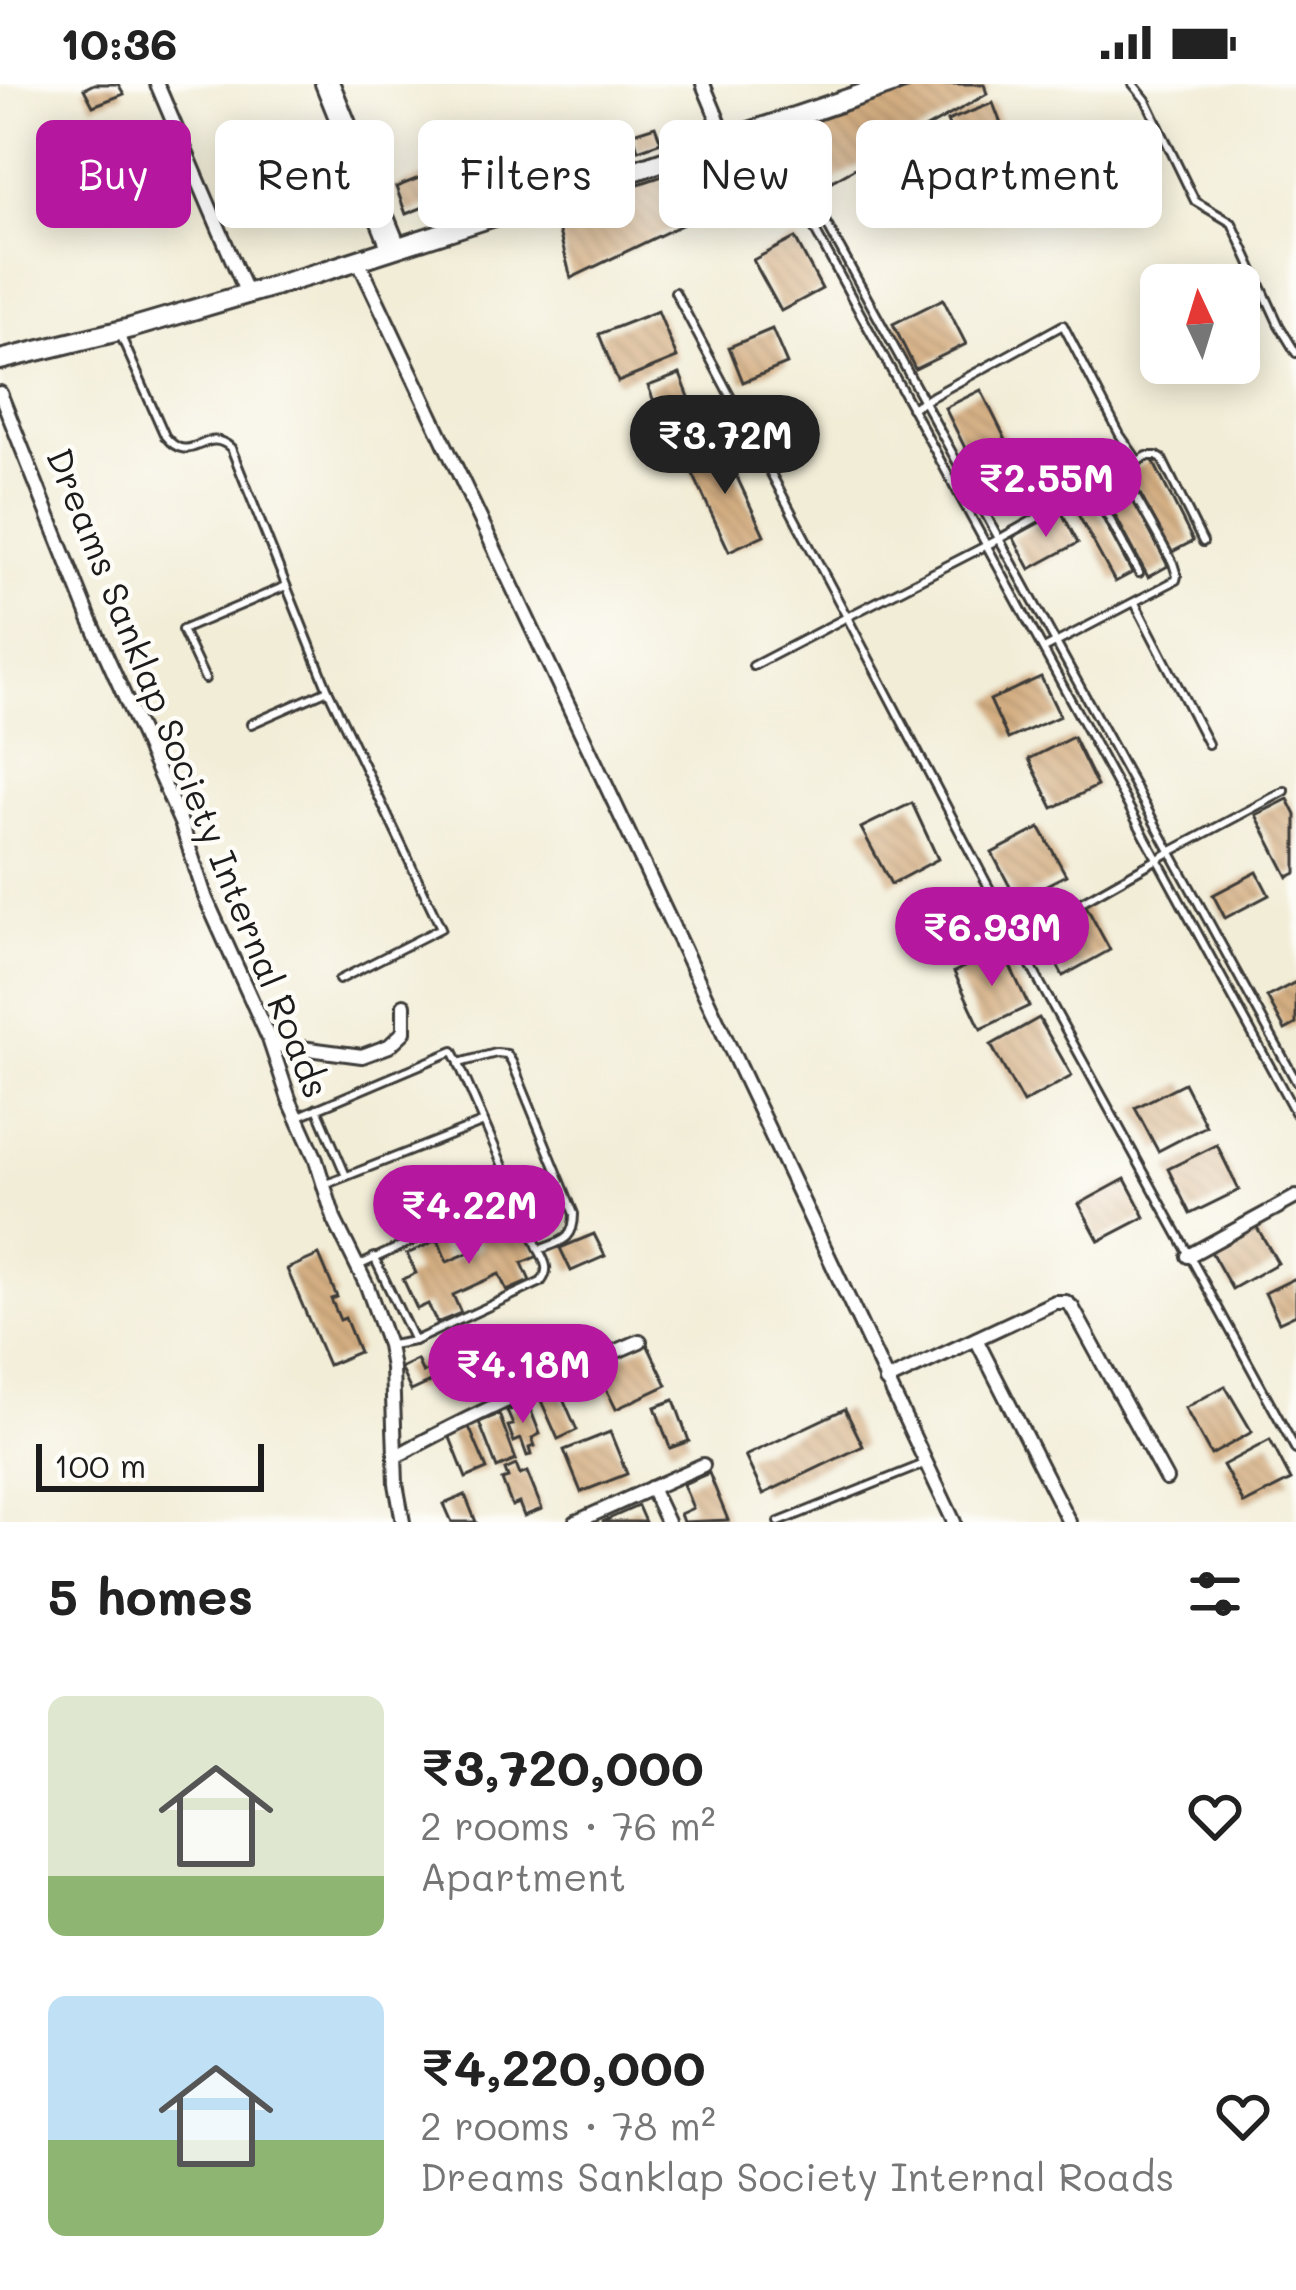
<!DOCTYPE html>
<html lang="en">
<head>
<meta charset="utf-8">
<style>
  body { margin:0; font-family:Mali,sans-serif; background:#f2f2f2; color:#222; height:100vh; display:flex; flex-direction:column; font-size:45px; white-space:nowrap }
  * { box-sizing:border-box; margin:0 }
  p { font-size:39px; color:#767676 }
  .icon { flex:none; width:66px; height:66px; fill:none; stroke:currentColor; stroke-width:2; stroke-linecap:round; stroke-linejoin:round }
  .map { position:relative; height:1438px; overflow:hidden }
  .sheet { display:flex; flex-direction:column; background:#fff; flex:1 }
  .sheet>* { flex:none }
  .guide { position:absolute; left:36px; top:36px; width:1224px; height:108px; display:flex; gap:24px }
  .needle { width:78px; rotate:356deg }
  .controls { position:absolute; left:1140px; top:180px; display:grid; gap:24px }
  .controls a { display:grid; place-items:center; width:120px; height:120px; border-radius:18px; background:#fff; box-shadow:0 6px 30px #0003; font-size:60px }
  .scale { position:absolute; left:36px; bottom:30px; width:228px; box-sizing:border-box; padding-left:12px; border:6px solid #1c1c1c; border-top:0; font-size:33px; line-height:42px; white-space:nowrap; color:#1c1c1c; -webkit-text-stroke:9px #fdfcf7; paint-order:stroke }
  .price { position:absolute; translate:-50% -102px; padding:0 27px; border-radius:42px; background:#b5179e; color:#fff; font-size:39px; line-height:78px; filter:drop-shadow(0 3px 6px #0008) }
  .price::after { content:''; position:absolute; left:50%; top:72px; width:36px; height:27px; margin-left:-18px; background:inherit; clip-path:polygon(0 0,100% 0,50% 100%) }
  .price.current { background:#222; color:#fff }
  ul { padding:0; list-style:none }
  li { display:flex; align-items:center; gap:36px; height:300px; padding:0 48px }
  li span { display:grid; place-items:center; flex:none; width:336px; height:240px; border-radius:18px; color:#555 }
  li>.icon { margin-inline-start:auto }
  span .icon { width:144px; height:144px; fill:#fffc; stroke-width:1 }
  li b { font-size:51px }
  h2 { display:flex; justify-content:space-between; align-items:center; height:144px; padding:0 48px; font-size:51px }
  .chip { padding:0 42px; border-radius:18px; background:#fff; box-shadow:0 6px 30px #0003; font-size:42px; line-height:108px }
  .chip.current { background:#b5179e; color:#fff }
  .status { display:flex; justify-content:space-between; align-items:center; height:84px; padding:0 60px; background:#fff; direction:ltr }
  .status svg { height:33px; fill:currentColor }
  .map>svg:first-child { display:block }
</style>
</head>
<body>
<div class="status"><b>10:36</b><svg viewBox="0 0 49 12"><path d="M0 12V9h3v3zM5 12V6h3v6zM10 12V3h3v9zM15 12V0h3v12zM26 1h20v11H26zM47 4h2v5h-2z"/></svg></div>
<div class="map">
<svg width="1296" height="1438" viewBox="0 0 1296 1438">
  <defs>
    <pattern id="building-back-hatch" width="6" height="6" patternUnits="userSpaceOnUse" patternTransform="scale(3)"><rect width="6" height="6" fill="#d4ae82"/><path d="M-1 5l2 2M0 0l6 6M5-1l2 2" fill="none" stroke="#b59570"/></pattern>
  </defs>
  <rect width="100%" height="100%" fill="#fdfcf7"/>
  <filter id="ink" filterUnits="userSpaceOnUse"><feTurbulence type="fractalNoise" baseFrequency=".00833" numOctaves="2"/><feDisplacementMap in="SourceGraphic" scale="24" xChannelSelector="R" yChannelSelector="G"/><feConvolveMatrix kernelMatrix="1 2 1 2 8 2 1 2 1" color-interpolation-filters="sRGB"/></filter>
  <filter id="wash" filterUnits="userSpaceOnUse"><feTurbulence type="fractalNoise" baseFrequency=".004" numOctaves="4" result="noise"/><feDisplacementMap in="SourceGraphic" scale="48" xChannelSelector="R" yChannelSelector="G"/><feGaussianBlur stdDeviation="2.7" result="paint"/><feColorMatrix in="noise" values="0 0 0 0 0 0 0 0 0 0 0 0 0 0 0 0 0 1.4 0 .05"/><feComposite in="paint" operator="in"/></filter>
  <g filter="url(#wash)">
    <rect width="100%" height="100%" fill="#f2edd7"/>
    <g id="blocks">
      <!-- building -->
      <g fill="url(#building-back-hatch)">
        <polygon points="94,0 118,0 124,10 93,22 84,5"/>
        <polygon points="921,0 984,0 987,10 823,102 791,46"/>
        <polygon points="993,19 1011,66 965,84 947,37"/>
        <polygon points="655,42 661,58 638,66 633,49"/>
        <polygon points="933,53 951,94 909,113 890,73"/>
        <polygon points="756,61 771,98 571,194 554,128"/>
        <polygon points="497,63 508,90 406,130 396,103"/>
        <polygon points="795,154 822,205 781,227 753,176"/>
        <polygon points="943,215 966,260 915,285 893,240"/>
        <polygon points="658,227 677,274 618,298 599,250"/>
        <polygon points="772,245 787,280 743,298 729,263"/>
        <polygon points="680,290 696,331 664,343 648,302"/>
        <polygon points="981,306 1028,400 992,418 945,324"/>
        <polygon points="721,359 764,451 729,467 686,375"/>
        <polygon points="1152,375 1193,457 1172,468 1128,388"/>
        <polygon points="1121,392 1168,482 1148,493 1100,403"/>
        <polygon points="1092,414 1132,489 1115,498 1074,423"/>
        <polygon points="1061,427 1078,459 1030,485 1013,453"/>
        <polygon points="1041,593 1060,632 1008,655 990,616"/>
        <polygon points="1073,653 1097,702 1053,724 1029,675"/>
        <polygon points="1288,715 1296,731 1296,789 1288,793 1256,731"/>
        <polygon points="912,719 938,775 891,800 861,744"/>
        <polygon points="1040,744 1066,791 1017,816 992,769"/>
        <polygon points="1257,788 1269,811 1225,834 1213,811"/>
        <polygon points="1086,822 1110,866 1063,892 1039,847"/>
        <polygon points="1002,865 1029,922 981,945 954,888"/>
        <polygon points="1296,898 1296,940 1285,946 1267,913"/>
        <polygon points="1039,934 1072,992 1023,1019 991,961"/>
        <polygon points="1184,999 1206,1042 1158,1067 1135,1024"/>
        <polygon points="1217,1061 1239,1106 1190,1130 1168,1085"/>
        <polygon points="1125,1095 1145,1133 1099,1157 1079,1120"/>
        <polygon points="503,1129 512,1150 526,1144 538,1172 522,1179 530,1197 507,1207 499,1190 453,1211 461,1229 437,1239 428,1220 417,1225 403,1195 416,1189 407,1170 438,1156 447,1178 482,1163 473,1142"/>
        <polygon points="1255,1140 1278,1179 1232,1205 1210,1166"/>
        <polygon points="594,1150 605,1172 571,1187 560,1164"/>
        <polygon points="319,1171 337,1213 331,1215 340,1236 345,1234 359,1268 328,1281 287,1185"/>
        <polygon points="1296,1194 1296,1230 1279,1238 1265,1209"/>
        <polygon points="647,1260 667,1301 616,1325 596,1284"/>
        <polygon points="480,1266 498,1304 482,1312 469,1286 473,1284 468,1272"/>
        <polygon points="417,1276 423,1289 432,1285 437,1295 411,1307 400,1284"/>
        <polygon points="1225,1302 1252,1348 1211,1371 1185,1324"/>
        <polygon points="558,1303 577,1346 558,1355 539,1312"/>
        <polygon points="674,1316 689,1357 670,1364 655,1323"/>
        <polygon points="528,1319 540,1350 532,1354 535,1362 529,1364 531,1371 527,1372 521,1355 514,1358 508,1342 513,1341 507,1327"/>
        <polygon points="845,1325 863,1362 763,1410 745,1372"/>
        <polygon points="499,1330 516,1376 497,1384 479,1338"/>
        <polygon points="469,1343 487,1385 466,1394 449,1351"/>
        <polygon points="610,1348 627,1390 581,1408 564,1366"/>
        <polygon points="1270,1356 1291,1396 1244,1420 1223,1381"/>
        <polygon points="516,1381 520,1391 527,1388 542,1425 524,1432 519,1419 512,1422 502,1396 508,1394 505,1386"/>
        <polygon points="709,1389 728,1436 683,1438 680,1430 693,1424 683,1400"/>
        <polygon points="465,1411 476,1438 452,1438 444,1420"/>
        <polygon points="638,1422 645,1438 602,1438"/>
      </g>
    </g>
  </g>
  <g filter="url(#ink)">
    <use href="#blocks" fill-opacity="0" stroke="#3c3b38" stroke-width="3"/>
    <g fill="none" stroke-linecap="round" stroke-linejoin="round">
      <!-- lane casing -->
      <g stroke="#3c3b38" stroke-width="12">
        <g id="lane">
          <polyline points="1133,0 1146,16 1195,117 1232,139 1279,241 1296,269"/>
          <polyline points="774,44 799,104 798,115 1296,1030"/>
          <polyline points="799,104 813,115 1296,997"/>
          <polyline points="675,208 847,533 999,455 1147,372 1157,372 1162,375 1203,458"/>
          <path d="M120,250l45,102c26,33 40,-12 66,12l97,242 -77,34"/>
          <polyline points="911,324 1063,241 1120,351 1138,377"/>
          <polyline points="1092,403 1139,489"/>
          <polyline points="1135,519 1208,660"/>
          <polyline points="1044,565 1176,496 1177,492 1173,479 1121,387"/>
          <polyline points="753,582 847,533 1016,855 1296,1366"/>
          <polyline points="205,595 182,546 286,502"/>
          <polyline points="328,606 441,844 339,896"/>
          <polyline points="1016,855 1170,768 1285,707"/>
          <polyline points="459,980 484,1038"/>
          <polyline points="317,1024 346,1092"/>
          <path d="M297,1033l156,-66 6,12 37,-10 11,1 5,8 62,152c0,27 -13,27 -35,36 7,13 11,20 2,32l-127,59 -23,4"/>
          <polyline points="324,1101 484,1038 539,1166"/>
          <polyline points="374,1173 414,1257"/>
          <polyline points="358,1182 513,1110"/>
          <polyline points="779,1438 924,1380"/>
        </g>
      </g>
      <!-- street casing -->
      <g stroke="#3c3b38" stroke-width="18">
        <g id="street">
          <polyline points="157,0 247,210"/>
          <polyline points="322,0 389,166"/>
          <polyline points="333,0 399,162"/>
          <polyline points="703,0 726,55"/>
          <polyline points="358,176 954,1438"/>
          <polyline points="0,309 90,535 181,739 206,815 269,955 289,1015 315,1073 335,1137 367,1202 388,1261 392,1284 396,1400 403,1438"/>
          <polyline points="271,960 362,972 389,962 404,948 404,921"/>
          <polyline points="1188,1172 1296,1113"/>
          <polyline points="976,1255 1069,1438"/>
          <polyline points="886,1297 1055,1218 1066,1218 1072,1223 1166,1395"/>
          <path d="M395,1373c79,-44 162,-80 245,-116"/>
          <polyline points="651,1404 667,1438"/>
          <polyline points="576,1438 703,1381"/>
        </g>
      </g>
      <!-- secondary casing -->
      <g stroke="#3c3b38" stroke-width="24">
        <polyline id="secondary" points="0,276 131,244 318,189 613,94 892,0"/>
      </g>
      <!-- lane -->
      <use href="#lane" stroke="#fff" stroke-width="6"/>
      <!-- street -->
      <use href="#street" stroke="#fff" stroke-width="12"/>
      <!-- secondary -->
      <use href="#secondary" stroke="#fff" stroke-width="18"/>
    </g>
  </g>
  <g text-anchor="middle" stroke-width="9" stroke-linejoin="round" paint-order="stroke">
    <!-- street labels -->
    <g font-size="36" fill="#1c1c1c" stroke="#fdfcf7">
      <text transform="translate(188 689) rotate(68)" y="13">Dreams Sanklap Society Internal Roads</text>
    </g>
  </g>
</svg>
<div class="controls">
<a><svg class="needle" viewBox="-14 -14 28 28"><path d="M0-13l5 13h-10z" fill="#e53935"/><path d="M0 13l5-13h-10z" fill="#767676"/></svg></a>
</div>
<div class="scale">100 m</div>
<b class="price current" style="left:725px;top:413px">₹3.72M</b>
<b class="price" style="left:1046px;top:456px">₹2.55M</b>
<b class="price" style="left:992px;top:905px">₹6.93M</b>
<b class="price" style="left:469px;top:1183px">₹4.22M</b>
<b class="price" style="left:523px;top:1342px">₹4.18M</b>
<div class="guide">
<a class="chip current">Buy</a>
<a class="chip">Rent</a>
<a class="chip">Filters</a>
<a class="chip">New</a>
<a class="chip">Apartment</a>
</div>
</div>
<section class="sheet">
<h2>5 homes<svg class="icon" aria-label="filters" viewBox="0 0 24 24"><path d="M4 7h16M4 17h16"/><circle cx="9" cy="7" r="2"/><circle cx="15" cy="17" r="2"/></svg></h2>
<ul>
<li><span style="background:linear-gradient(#dfe7d0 75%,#8fb573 0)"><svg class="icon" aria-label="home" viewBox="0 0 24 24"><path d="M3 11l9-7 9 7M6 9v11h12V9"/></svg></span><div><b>₹3,720,000</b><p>2 rooms · 76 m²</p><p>Apartment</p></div><svg class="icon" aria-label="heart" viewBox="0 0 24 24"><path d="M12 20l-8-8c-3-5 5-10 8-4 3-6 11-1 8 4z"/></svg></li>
<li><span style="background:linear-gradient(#bfe0f5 60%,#8fb573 0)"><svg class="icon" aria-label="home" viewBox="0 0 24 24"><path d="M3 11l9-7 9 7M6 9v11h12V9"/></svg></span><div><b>₹4,220,000</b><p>2 rooms · 78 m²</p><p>Dreams Sanklap Society Internal Roads</p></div><svg class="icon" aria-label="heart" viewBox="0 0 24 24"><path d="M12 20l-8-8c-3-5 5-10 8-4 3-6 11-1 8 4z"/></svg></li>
</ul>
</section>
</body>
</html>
